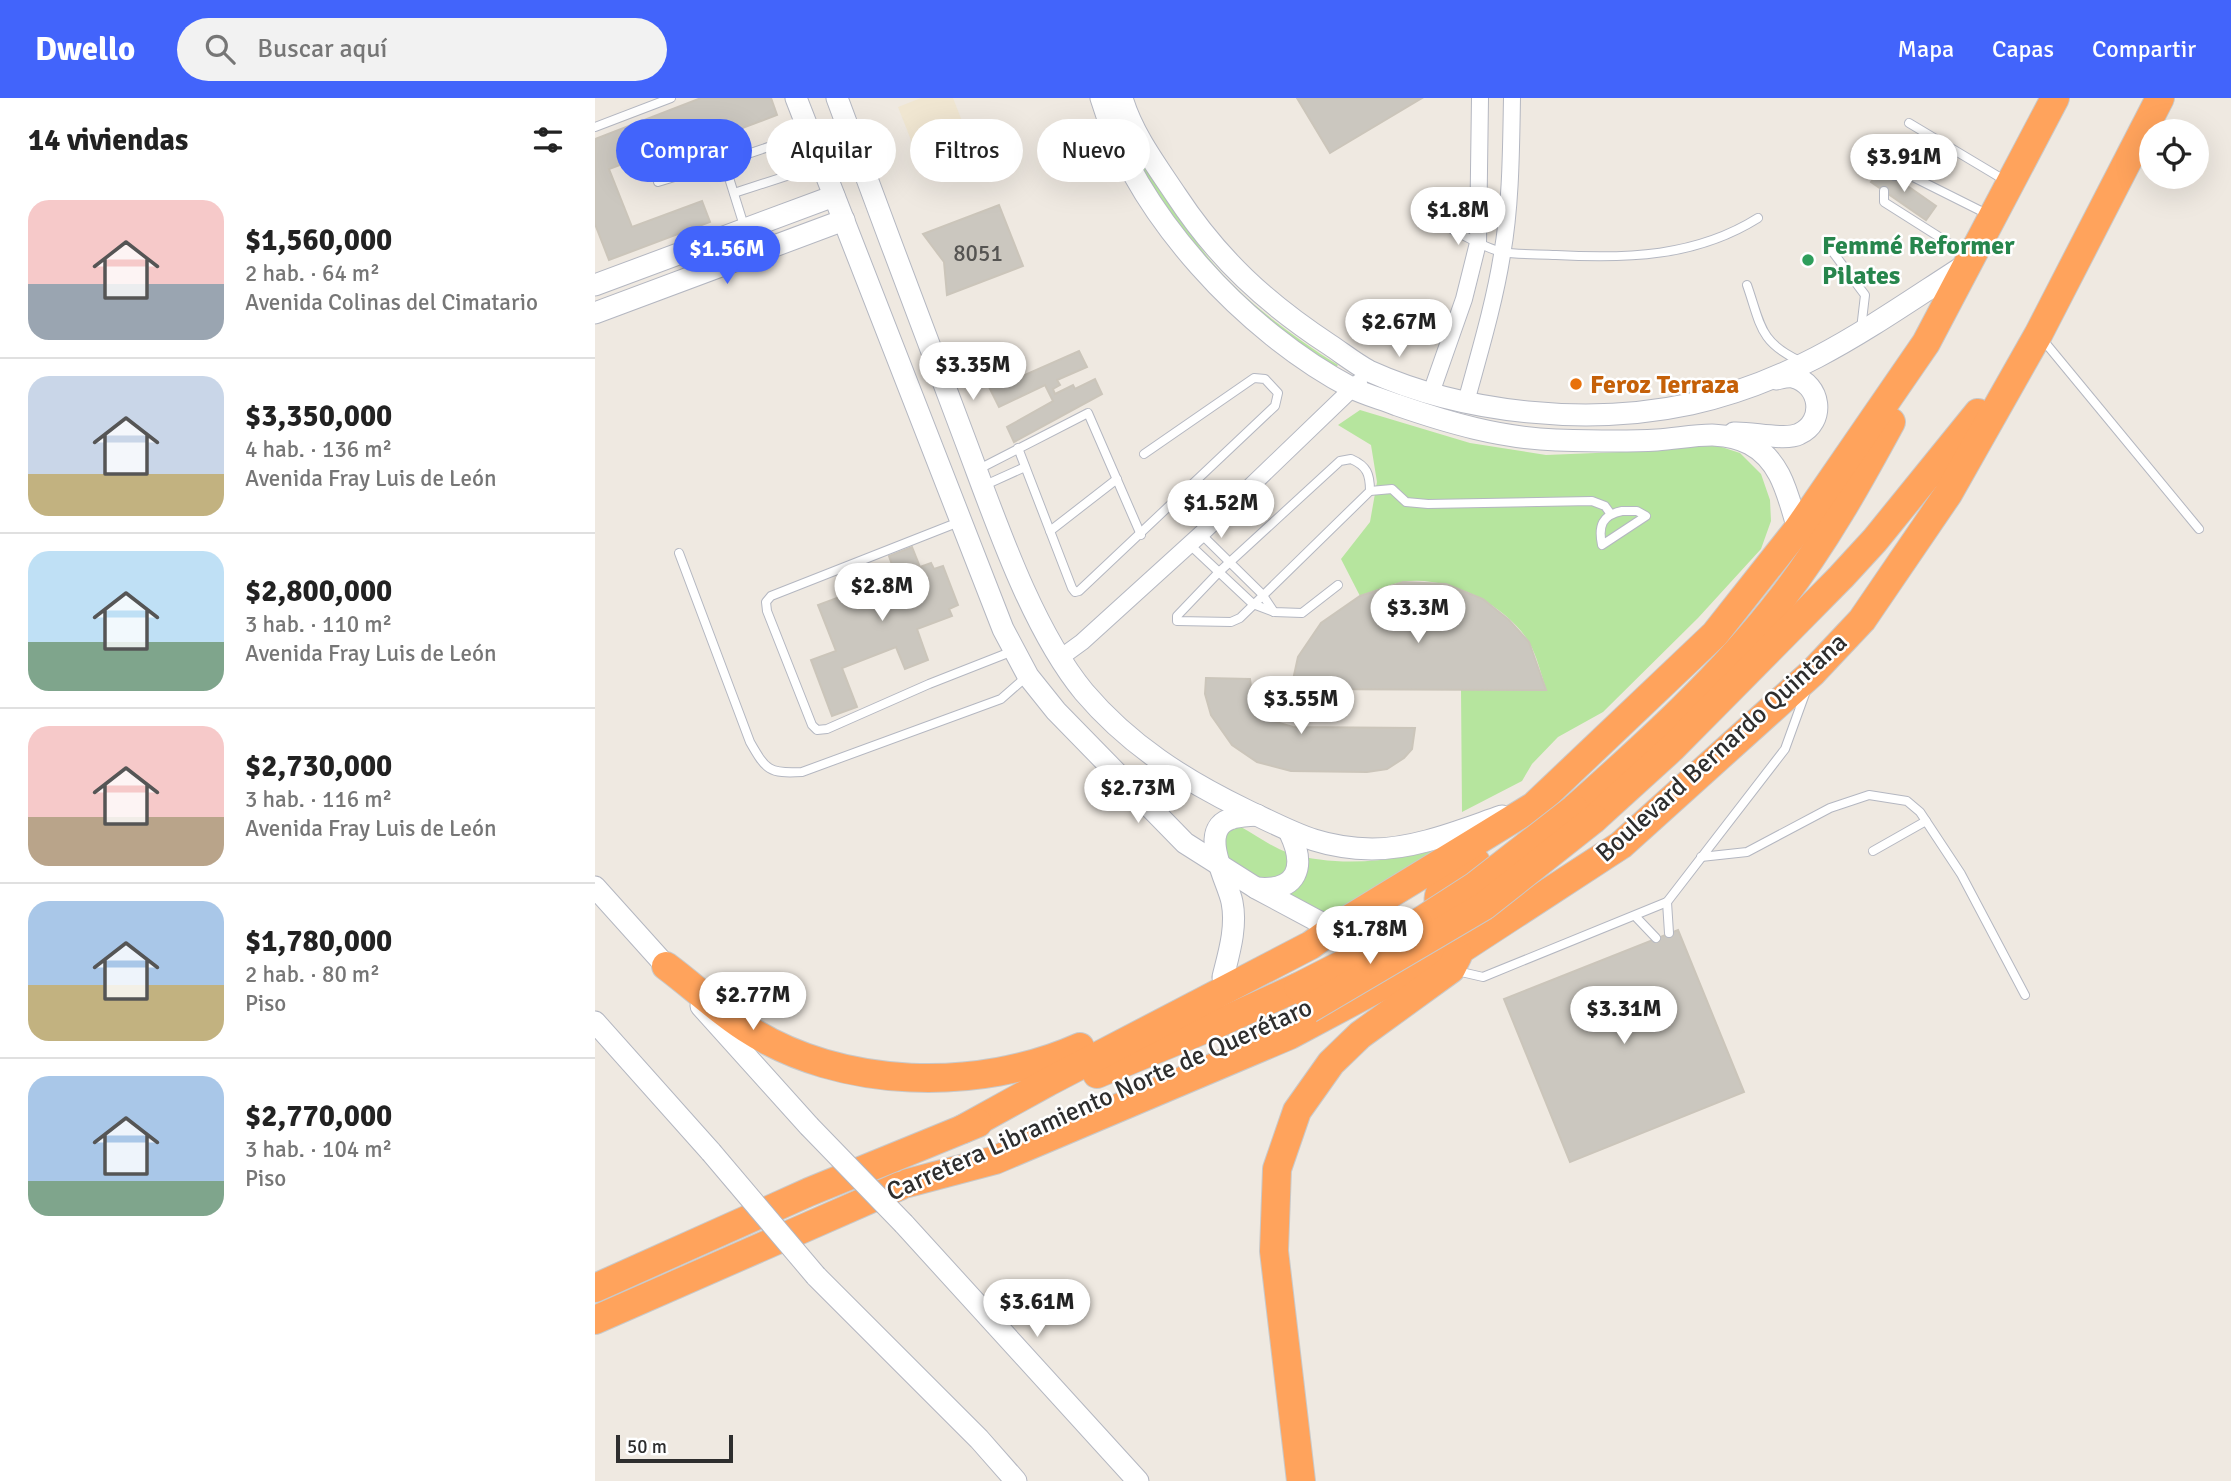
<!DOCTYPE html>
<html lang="es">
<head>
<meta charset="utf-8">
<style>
  body { margin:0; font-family:Signika,sans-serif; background:#f2f2f2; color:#222; height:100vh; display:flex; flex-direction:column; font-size:26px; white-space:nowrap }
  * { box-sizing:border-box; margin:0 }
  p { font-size:23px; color:#767676 }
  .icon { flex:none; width:38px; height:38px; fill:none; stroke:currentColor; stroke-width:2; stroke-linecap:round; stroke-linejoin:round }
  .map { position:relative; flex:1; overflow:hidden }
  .panel { display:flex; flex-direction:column; background:#fff; width:595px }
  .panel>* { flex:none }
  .banner { position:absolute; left:21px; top:21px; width:665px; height:63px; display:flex; gap:14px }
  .buttons { position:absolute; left:1544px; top:21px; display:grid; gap:14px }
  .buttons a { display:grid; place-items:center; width:70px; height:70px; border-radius:50%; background:#fff; box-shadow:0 7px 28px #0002; font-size:35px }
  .scale { position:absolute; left:21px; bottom:18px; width:117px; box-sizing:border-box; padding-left:7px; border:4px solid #2e2e2e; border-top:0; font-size:19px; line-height:24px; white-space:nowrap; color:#2e2e2e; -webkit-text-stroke:5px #fff; paint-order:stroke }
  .price { position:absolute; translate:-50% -60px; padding:0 16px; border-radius:24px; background:#fff; color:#222; font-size:23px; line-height:46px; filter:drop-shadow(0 2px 4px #0008) }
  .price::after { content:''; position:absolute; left:50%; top:42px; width:21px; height:16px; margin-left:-10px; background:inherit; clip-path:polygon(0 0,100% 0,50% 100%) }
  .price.current { background:#4264fb; color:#fff }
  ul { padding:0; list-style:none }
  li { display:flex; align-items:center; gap:21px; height:175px; padding:0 28px }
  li+li { border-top:2px solid #e0e0e0 }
  li span { display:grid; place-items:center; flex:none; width:196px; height:140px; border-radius:21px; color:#555 }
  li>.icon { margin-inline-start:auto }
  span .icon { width:84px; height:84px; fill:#fffc; stroke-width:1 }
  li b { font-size:30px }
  h2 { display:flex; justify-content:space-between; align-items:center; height:84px; padding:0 28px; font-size:30px }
  .chip { padding:0 24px; border-radius:32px; background:#fff; box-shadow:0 7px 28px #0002; font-size:24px; line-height:63px }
  .chip.current { background:#4264fb; color:#fff }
  header { display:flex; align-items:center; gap:42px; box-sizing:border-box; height:98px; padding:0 35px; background:#4264fb; color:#fff }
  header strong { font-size:33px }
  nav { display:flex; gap:38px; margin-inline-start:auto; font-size:24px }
  .search { width:490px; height:63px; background:#f2f2f2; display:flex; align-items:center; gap:18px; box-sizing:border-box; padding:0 24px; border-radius:38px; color:#767676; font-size:26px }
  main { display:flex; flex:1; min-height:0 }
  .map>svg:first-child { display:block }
</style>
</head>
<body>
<header>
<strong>Dwello</strong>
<div class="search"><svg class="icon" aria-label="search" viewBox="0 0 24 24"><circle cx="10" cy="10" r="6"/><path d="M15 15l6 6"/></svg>Buscar aquí</div>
<nav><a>Mapa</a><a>Capas</a><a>Compartir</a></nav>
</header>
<main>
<section class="panel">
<h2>14 viviendas<svg class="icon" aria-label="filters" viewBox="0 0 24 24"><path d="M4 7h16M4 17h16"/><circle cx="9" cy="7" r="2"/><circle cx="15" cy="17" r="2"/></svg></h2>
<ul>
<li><span style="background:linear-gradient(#f6c9c9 60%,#9aa5b1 0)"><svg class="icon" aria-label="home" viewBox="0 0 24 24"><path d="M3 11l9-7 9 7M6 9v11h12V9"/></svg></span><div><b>$1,560,000</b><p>2 hab. · 64 m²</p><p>Avenida Colinas del Cimatario</p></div></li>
<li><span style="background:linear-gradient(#c9d6e8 70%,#c2b280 0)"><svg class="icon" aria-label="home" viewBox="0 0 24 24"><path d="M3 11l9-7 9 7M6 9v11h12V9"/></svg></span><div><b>$3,350,000</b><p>4 hab. · 136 m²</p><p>Avenida Fray Luis de León</p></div></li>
<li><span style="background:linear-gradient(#bfe0f5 65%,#7fa58c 0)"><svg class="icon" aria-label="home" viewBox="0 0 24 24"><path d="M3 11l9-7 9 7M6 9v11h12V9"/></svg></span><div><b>$2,800,000</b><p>3 hab. · 110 m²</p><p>Avenida Fray Luis de León</p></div></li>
<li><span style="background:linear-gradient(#f6c9c9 65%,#b9a48a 0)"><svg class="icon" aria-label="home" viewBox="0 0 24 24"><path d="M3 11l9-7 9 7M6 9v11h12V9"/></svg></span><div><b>$2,730,000</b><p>3 hab. · 116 m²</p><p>Avenida Fray Luis de León</p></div></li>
<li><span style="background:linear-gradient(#a9c7e8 60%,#c2b280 0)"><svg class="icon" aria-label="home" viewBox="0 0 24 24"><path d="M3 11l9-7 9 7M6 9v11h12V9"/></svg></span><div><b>$1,780,000</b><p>2 hab. · 80 m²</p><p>Piso</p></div></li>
<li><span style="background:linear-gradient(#a9c7e8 75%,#7fa58c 0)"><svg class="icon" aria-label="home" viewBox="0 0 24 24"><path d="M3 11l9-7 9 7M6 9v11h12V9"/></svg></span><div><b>$2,770,000</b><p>3 hab. · 104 m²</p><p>Piso</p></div></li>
</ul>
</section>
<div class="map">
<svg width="1636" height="1383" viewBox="0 0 1636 1383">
  <rect width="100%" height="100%" fill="#efe9e1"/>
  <!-- education -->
  <polygon fill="#f0e6d1" points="326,0 358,0 376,46 325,65 303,9"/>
  <!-- green -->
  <g fill="#b6e59e">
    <path d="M522,0c27,54 53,110 90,158 35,44 85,80 131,109l-5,5 -95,-70 -75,-93 -50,-87z"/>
    <path d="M765,312l110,33 76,12 74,-3 89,-9 31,10 21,21 9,26 1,21 -10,28 -63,69 -95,94 -45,25 -26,27 -10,17 -60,31 -1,-123h85c-5,-15 -9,-33 -17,-47 -23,-38 -84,-68 -127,-60 -14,3 -29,9 -42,14l-19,-37 29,-37 7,-40 -6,-37 -33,-20z"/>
    <path d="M646,729c15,8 32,21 48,26 57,17 115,6 172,-9l-137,72 -103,-54v-30z"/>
  </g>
  <!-- building -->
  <g fill="#cbc7bf" stroke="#cbc5ba" stroke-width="2">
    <polygon points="106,0 176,0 182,17 134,35 131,27 14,71 37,129 107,103 115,124 14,162 0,126 0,41"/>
    <polygon points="702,0 827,0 735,55"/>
    <polygon points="1287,70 1341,108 1331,122 1276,84"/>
    <polygon points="404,107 428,168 352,197 349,164 328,136"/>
    <polygon points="484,253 492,269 462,282 465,287 458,291 460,296 478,287 480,291 500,281 507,296 419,344 412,329 458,303 450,287 404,309 394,289 412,280 414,284"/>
    <polygon points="317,449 325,469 336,465 339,471 348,468 363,507 354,511 357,518 322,531 333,562 310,571 301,549 247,570 262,609 237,618 216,562 241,553 223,507 301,478 294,458"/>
    <polygon points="808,484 851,486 888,501 914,522 934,544 951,592 696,591 703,559 726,525 765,498"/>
    <polygon points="611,580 655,581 657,596 666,612 681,624 698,629 820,630 817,651 809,660 792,671 772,674 696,673 662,664 637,647 616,617 610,596"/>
    <polygon points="1083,832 1149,994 975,1064 909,901"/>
  </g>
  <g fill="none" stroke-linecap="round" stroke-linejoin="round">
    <!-- lane casing -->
    <g stroke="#b4b7c1" stroke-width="10">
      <g id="lane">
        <polyline points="1314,25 1411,83"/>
        <polyline points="0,29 76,0"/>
        <polyline points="129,64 197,41"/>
        <polyline points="1299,78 1312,76 1394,117"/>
        <polyline points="63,84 129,64 150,131"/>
        <polyline points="1289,93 1289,104 1371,156"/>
        <polyline points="139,95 207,73"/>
        <path d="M858,132c16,8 32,18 49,22 17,3 37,2 54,3 70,4 140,2 202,-37"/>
        <polyline points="1234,149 1270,197 1266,231"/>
        <path d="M1152,187c14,40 12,57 53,76"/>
        <polyline points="1448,242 1604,431"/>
        <polyline points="423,350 477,490 480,494 484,493 680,308 683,295 670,281 659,280 549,356"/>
        <path d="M756,361c16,7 19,15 19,32l-130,127 -9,4 -54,-1v-5l42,-44 121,-111z"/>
        <polyline points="382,372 493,315 546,437"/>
        <polyline points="388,388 430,369"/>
        <polyline points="775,393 797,391 811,404 833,406 997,403 1010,408 1015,415"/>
        <path d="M1027,413h15l9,5 -44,29c-4,-19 0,-30 20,-34z"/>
        <polyline points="364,424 176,498 171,504 172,513 217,627 222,632 232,631 334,586 418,553"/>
        <polyline points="455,433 522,381"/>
        <polyline points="606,436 667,496 679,514"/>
        <polyline points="594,446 658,506 679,514 707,515 743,487"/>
        <path d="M84,455l71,189c16,28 19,32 52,30l199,-73 25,-22"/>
        <polyline points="1278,753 1331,723"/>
        <polyline points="1106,759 1152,754 1235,710 1274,697 1312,703 1325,714 1366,776 1430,897"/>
        <polyline points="1072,804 1074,835"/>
        <polyline points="1041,819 1061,840"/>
        <polyline points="862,873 888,879 1072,804 1190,651 1211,593"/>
      </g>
    </g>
    <!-- street casing -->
    <g stroke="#b4b7c1" stroke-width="18">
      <g id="street">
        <polyline points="836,295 869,201 883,145 885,0"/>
        <path d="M871,304c13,-48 28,-97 36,-147 9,-51 9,-105 10,-157"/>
        <polyline points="465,560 487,544 606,436 764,284"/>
      </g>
    </g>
    <!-- secondary casing -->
    <g stroke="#b4b7c1" stroke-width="23">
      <g id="secondary">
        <polyline points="201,0 408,531 433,578 461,613 590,745 661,790 732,828 790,851"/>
        <path d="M242,0c43,116 86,231 130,347 29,77 65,184 117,247 45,53 100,88 162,118 47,22 72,38 126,39 44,0 89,-19 130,-33"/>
        <path d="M506,0c35,117 144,234 251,290 14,7 30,11 45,17 52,18 104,33 159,35 34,1 67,2 101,0 32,-2 63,-12 93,4 32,17 38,53 48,85"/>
        <path d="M527,0c10,35 34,67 54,97 42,64 90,108 154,150 12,8 26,19 39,26 95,43 220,55 322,33 109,-24 184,-81 276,-140"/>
        <polyline points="0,187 239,98"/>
        <polyline points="0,215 249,122"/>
        <path d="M1139,335c18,-1 51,8 65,1 27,-12 22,-50 -6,-57 -5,-1 -12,1 -17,2"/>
        <polyline points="0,789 80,878"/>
        <path d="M661,790c42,4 50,-21 34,-55"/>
        <path d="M628,879c6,-24 14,-50 9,-75 -4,-21 -35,-71 -2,-83 7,-3 18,-3 27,-4"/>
        <polyline points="106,908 214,1028"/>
        <polyline points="0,924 116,1054"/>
        <polyline points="309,1126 543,1383"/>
        <polyline points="221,1178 384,1341 421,1383"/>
      </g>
    </g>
    <!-- highway casing -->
    <g stroke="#c9c9c9" stroke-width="30">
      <g id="highway">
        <path d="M979,711c73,-65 148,-133 208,-211 42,-54 77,-117 109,-176"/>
        <polyline points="999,721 1077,650 1246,479 1280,442 1383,315"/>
        <path d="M862,822l-15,-5c-13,-28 13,-39 34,-53"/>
        <path d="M71,868c27,20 52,44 80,62 95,62 233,64 334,19"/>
        <polyline points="502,976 622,926 703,889"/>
        <polyline points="368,1031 453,984 716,847 738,831 939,708 1120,536 1203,431 1331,245 1460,0"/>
        <polyline points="313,1085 400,1062 695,937 828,866 865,852 1026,747 1218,574 1267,522 1353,396 1443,237 1565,0"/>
        <polyline points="0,1190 214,1094 383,1025"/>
        <polyline points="0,1222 305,1088"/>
        <polyline points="706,1383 679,1153 682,1071 702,1013 736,965 765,937 856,871 863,857"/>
      </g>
    </g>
    <!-- lane -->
    <use href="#lane" stroke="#fff" stroke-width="8"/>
    <!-- street -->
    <use href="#street" stroke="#fff" stroke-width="16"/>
    <!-- secondary -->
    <use href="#secondary" stroke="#fff" stroke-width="21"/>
    <!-- highway -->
    <use href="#highway" stroke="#ffa35c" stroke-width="28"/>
    <!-- secondary-bridge casing -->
    <g stroke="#b4b7c1" stroke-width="23" stroke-linecap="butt">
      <g id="secondary-bridge">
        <polyline points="214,1028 309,1126"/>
        <polyline points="116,1054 221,1178"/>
      </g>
    </g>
    <!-- highway-bridge casing -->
    <g stroke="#c9c9c9" stroke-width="30" stroke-linecap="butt">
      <g id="highway-bridge">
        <polyline points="703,889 801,839 880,788 979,711"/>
        <polyline points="714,911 889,808 999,721"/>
      </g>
    </g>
    <!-- secondary-bridge -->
    <use href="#secondary-bridge" stroke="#fff" stroke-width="21"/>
    <!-- highway-bridge -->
    <use href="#highway-bridge" stroke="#ffa35c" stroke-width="28"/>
  </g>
  <!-- markers -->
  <circle fill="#2e9e5b" stroke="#fff" stroke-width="2.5" cx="1213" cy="162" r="7"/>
  <circle fill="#e8710a" stroke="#fff" stroke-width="2.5" cx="981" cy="286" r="7"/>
  <g text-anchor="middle" stroke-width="5" stroke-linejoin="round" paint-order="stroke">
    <!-- number labels -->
    <g font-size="23" fill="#555452">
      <text x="383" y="163">8051</text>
    </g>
    <!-- leisure labels -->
    <g font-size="26" font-weight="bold" fill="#27864d" stroke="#fff" text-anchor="start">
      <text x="1227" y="156">Femmé Reformer<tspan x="1227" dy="30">Pilates</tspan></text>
    </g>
    <!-- food labels -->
    <g font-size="26" font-weight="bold" fill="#c56008" stroke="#fff" text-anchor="start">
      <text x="995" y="295">Feroz Terraza</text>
    </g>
    <!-- street labels -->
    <g font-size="26" fill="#2e2e2e" stroke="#fff">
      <text transform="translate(1126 649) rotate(-42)" y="9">Boulevard Bernardo Quintana</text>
      <text transform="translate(504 1001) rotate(-24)" y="9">Carretera Libramiento Norte de Querétaro</text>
    </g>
  </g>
</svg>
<div class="buttons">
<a><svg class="icon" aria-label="locate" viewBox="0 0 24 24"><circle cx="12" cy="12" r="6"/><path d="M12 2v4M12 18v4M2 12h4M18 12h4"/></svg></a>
</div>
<div class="scale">50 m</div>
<b class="price" style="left:1309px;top:96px">$3.91M</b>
<b class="price" style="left:863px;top:149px">$1.8M</b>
<b class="price current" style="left:132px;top:188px">$1.56M</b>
<b class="price" style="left:804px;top:261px">$2.67M</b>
<b class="price" style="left:378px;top:304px">$3.35M</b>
<b class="price" style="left:626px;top:442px">$1.52M</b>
<b class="price" style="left:287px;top:525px">$2.8M</b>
<b class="price" style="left:823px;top:547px">$3.3M</b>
<b class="price" style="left:706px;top:638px">$3.55M</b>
<b class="price" style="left:543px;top:727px">$2.73M</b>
<b class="price" style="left:775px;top:868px">$1.78M</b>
<b class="price" style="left:158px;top:934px">$2.77M</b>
<b class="price" style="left:1029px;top:948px">$3.31M</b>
<b class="price" style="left:442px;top:1241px">$3.61M</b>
<div class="banner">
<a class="chip current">Comprar</a>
<a class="chip">Alquilar</a>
<a class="chip">Filtros</a>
<a class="chip">Nuevo</a>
</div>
</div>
</main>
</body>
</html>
